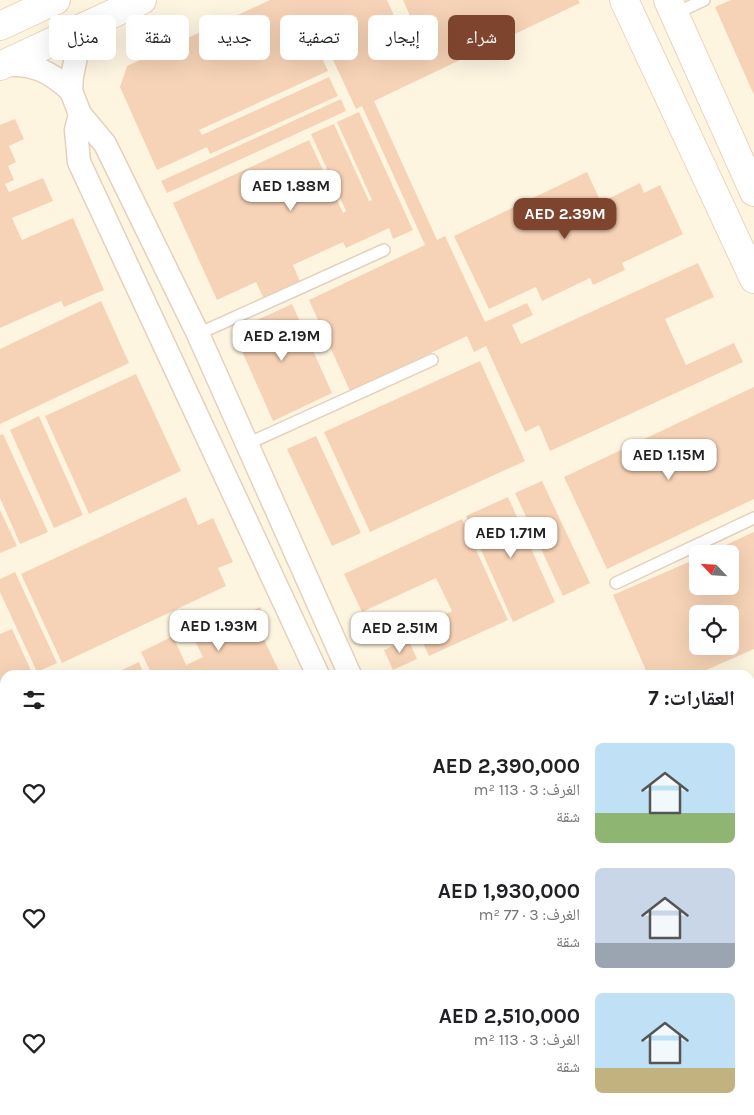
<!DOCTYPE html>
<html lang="ar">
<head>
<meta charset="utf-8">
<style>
  body { margin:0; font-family:Karla,"Noto Naskh Arabic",sans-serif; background:#f6f6f6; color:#202124; direction:rtl; height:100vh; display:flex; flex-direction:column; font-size:19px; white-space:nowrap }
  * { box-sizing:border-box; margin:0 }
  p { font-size:16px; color:#757577 }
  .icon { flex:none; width:28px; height:28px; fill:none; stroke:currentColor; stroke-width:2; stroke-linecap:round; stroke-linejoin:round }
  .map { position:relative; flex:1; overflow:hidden; direction:ltr }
  .drawer { position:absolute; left:0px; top:670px; width:755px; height:445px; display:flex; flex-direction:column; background:#fff; border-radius:15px 15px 0 0; box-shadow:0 5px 20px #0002; direction:rtl }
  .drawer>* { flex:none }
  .hud { position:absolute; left:15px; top:15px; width:500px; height:45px; direction:rtl; display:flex; gap:10px }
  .needle { width:32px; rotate:295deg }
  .fabs { position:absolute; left:689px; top:545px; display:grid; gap:10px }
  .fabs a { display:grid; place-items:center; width:50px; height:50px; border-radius:8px; background:#fff; box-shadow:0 5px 20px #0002; font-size:25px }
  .price { position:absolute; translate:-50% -42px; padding:0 11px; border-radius:10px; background:#fff; color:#222; font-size:16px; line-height:32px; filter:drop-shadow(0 1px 2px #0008) }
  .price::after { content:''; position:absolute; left:50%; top:30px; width:15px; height:11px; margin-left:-8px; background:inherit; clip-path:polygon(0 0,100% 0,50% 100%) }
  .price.active { background:#7f442e; color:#fff }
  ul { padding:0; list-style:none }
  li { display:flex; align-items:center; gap:15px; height:125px; padding:0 20px }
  li span { display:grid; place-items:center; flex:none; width:140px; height:100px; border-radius:8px; color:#555 }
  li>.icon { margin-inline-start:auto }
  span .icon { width:60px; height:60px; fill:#fffc; stroke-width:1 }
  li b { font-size:21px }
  h2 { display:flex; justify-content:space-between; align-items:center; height:60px; padding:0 20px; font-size:21px }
  .tag { padding:0 18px; border-radius:8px; background:#fff; box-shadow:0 5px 20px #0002; font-size:18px; line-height:45px }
  .tag.active { background:#7f442e; color:#fff }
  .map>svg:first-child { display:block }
</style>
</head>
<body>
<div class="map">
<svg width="754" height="1115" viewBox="0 0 754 1115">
  <rect width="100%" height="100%" fill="#fef5e1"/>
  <!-- building -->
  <g fill="#f6d3b6" fill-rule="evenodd">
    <polygon points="270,0 387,0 414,60 427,54 403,0 578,0 580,3 374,101 437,240 445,236 485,322 527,303 533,315 512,325 521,344 698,263 714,297 665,319 686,365 734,343 743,362 550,451 539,425 525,432 486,346 474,352 467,336 350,391 309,300 425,245 362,106 356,109 320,32 312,36 328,71 199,130 202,135 329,77 338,96 210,154 207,147 157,170 120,87 127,66"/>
    <polygon points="731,0 754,0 754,95 715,7"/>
    <polygon points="341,99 346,111 167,193 161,181"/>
    <polygon points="359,112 413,230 393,239 389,228 346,248 343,242 293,265 301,284 265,301 256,282 217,300 173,203 309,140 343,213 346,211 311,134 334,124 369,201 372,200 337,122"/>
    <polygon points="15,119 24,139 9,146 16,162 8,166 14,180 5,184 9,192 43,178 53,201 12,218 22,240 73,218 104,290 64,307 61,301 0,328 0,125"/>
    <polygon points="587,172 605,211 610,209 606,200 640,183 644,193 660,185 683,234 622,263 625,270 593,285 590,278 542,301 536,287 489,309 454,236"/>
    <polygon points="101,301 129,363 0,424 0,349"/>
    <polygon points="292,304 332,393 273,421 233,331"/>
    <polygon points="480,361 525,461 370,532 324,432"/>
    <polygon points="136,374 181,471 89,514 45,416"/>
    <polygon points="754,387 754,499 607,569 564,477"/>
    <polygon points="39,416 83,515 54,528 10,430"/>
    <polygon points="3,434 48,532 20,544 0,498 0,435"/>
    <polygon points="316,436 361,533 332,546 287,449"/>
    <polygon points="542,481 590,583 563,596 515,493"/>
    <polygon points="186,497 198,525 213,518 233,562 218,568 226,586 62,663 21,574"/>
    <polygon points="508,497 555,602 513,622 466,516"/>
    <polygon points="0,510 17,546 0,553"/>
    <polygon points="462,519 508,620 429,656 416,628 452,611 436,578 362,612 344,574"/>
    <path d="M754,532v117l-59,26h-47l-35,-80 85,-37v28h32v-32h-24zM698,614h32v32h-32z"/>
    <polygon points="15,572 57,663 37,672 0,592 0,579"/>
    <polygon points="260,607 266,621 257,625 281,675 152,675 141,652 173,636 186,665 203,657 194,639"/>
    <polygon points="12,629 33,675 5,675 5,712 0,714 0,634"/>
    <polygon points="408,639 417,659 393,670 384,650"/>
    <polygon points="139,662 144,675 111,675"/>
    <polygon points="750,686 754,694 754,768 750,769"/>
    <polygon points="5,714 5,730 0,732 0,717"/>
    <polygon points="5,733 5,767 0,770 0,736"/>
    <polygon points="5,778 5,863 0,865 0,780"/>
    <polygon points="754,778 754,830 750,831 750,780"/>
    <polygon points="5,933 5,1036 0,1038 0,935"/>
    <polygon points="5,1044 5,1110 18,1110 8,1115 0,1115 0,1047"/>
    <polygon points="754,1099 754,1115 717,1115 729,1110 750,1110 750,1101"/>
    <polygon points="277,1110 476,1110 478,1115 279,1115"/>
  </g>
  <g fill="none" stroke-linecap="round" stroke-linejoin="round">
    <!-- service casing -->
    <g stroke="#e3d1bc" stroke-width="14">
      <g id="service">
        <polyline points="674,14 704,0"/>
        <polyline points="198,334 384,250"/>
        <polyline points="247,444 432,360"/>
        <polyline points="616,583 754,518"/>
        <polyline points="0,896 5,894"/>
        <polyline points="750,944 754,953"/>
        <polyline points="223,1110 226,1115"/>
      </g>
    </g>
    <!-- minor casing -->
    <g stroke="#e3d1bc" stroke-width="25">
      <g id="minor">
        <polyline points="92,23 78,48 72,76 71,91 80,114 105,144 198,334 350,675"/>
        <path d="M3,65c29,-2 47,6 68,26"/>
        <polyline points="80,114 76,130 79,162 318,675"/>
        <polyline points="750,878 754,876"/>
        <polyline points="540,1110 543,1115"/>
      </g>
    </g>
    <!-- secondary casing -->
    <g stroke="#ebd4bb" stroke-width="30">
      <g id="secondary">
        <polyline points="624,0 754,279"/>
        <polyline points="668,0 754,192"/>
        <polyline points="0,26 56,0"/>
        <polyline points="0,66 142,0"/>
      </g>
    </g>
    <!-- service -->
    <use href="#service" stroke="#fff" stroke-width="11"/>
    <!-- minor -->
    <use href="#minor" stroke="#fff" stroke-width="22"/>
    <!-- secondary -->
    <use href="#secondary" stroke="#fff" stroke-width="28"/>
  </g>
</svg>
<div class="fabs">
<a><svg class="needle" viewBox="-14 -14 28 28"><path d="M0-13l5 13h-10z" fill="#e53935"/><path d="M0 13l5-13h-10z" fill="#757577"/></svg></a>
<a><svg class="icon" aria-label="locate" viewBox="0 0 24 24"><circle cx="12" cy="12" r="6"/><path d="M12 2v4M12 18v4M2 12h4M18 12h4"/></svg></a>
</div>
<b class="price" style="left:291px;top:212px">AED 1.88M</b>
<b class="price active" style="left:565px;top:240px">AED 2.39M</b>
<b class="price" style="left:282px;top:362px">AED 2.19M</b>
<b class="price" style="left:669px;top:481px">AED 1.15M</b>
<b class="price" style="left:511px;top:559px">AED 1.71M</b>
<b class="price" style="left:219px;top:652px">AED 1.93M</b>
<b class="price" style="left:400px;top:654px">AED 2.51M</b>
<div class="hud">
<a class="tag active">شراء</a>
<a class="tag">إيجار</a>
<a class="tag">تصفية</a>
<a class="tag">جديد</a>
<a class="tag">شقة</a>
<a class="tag">منزل</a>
</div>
<section class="drawer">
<h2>العقارات: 7<svg class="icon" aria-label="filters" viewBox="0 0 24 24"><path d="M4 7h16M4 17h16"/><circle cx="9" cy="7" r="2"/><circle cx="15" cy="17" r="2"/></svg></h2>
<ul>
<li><span style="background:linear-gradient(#bfe0f5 70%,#8fb573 0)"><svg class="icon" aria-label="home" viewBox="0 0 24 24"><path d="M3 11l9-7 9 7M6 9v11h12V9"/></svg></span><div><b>AED 2,390,000</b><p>الغرف: 3 · 113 m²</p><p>شقة</p></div><svg class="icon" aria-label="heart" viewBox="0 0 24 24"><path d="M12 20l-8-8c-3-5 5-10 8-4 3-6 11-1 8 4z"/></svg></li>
<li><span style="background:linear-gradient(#c9d6e8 75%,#9aa5b1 0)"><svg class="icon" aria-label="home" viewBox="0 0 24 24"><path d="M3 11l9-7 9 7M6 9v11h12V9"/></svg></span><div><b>AED 1,930,000</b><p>الغرف: 3 · 77 m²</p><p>شقة</p></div><svg class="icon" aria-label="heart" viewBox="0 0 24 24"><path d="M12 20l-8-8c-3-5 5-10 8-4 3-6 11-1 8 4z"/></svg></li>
<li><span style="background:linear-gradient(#bfe0f5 75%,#c2b280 0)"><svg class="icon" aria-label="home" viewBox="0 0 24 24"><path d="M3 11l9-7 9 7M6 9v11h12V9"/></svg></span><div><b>AED 2,510,000</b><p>الغرف: 3 · 113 m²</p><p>شقة</p></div><svg class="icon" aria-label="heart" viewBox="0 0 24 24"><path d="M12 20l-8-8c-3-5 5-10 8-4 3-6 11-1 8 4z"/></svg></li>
</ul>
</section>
</div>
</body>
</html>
